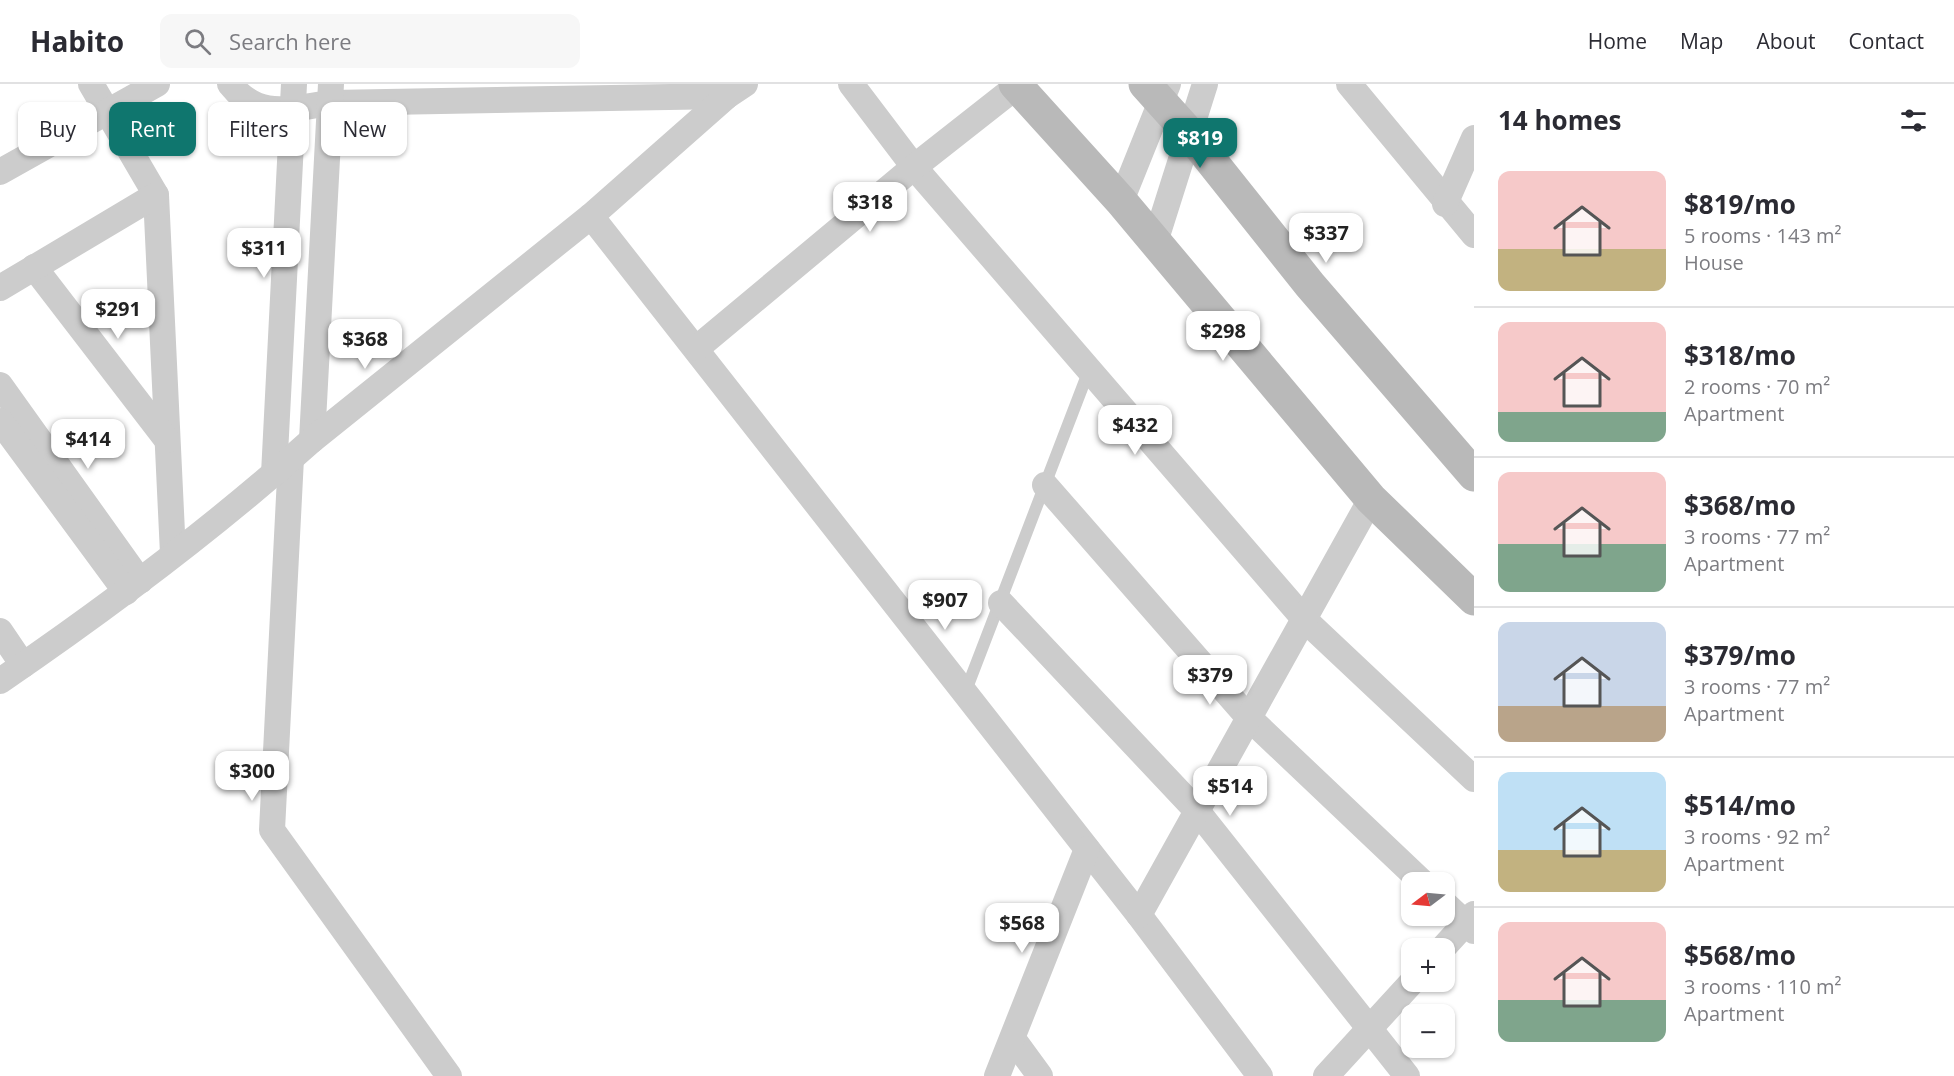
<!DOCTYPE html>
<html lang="en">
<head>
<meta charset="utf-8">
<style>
  body { margin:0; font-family:"Open Sans",sans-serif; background:#f7f7f7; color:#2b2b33; height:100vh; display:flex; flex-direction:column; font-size:22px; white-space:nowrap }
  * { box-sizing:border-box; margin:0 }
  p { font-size:20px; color:#7c7c81 }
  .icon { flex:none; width:33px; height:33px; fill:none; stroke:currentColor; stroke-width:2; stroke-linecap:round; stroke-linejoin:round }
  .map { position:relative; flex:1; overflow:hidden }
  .side { display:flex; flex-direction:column; background:#fff; width:480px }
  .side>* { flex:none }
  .top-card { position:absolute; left:18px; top:18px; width:570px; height:54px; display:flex; gap:12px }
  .needle { width:39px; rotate:254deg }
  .tools { position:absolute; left:1401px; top:788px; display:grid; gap:12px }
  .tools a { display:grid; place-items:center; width:54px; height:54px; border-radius:12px; background:#fff; box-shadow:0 2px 4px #0004; font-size:30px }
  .price { position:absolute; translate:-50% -51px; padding:0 14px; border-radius:12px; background:#fff; color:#222; font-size:20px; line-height:39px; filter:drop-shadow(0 2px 3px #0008) }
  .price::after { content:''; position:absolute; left:50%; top:36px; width:18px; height:14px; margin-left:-9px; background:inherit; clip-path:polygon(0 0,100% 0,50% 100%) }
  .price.active { background:#0f766e; color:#fff }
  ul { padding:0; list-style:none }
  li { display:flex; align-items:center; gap:18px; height:150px; padding:0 24px }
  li+li { border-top:2px solid #e1e1e2 }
  li span { display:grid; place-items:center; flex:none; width:168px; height:120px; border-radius:12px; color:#555 }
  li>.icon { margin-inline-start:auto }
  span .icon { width:72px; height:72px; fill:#fffc; stroke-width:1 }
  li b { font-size:26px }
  h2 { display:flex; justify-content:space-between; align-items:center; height:72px; padding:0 24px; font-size:26px }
  .tag { padding:0 21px; border-radius:12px; background:#fff; box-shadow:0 2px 4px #0004; font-size:21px; line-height:54px }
  .tag.active { background:#0f766e; color:#fff }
  header { display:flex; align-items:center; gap:36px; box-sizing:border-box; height:84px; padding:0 30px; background:#fff; border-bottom:2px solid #e1e1e2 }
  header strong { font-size:28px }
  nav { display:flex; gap:33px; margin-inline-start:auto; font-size:21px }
  .search { width:420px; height:54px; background:#f7f7f7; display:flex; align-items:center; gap:15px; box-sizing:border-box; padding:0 21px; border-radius:12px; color:#7c7c81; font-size:22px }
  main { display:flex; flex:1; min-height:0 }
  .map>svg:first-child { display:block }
</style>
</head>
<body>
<header>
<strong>Habito</strong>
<div class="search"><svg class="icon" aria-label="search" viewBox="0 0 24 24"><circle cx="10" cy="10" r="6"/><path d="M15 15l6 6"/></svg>Search here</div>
<nav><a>Home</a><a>Map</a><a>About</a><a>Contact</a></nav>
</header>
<main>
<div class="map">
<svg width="1474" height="992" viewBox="0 0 1474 992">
  <rect width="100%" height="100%" fill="#fff"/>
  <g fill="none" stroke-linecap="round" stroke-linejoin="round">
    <!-- lane -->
    <polyline stroke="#ccc" stroke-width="12" points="965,609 1089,286"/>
    <!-- street -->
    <g stroke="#ccc" stroke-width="26">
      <polyline points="91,0 156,111 173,470"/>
      <path d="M230,0c29,37 60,24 101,19l396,-7"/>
      <polyline points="851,0 914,83 1306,537 1474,695"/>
      <polyline points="1349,0 1474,151"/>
      <polyline points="0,88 157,0"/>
      <polyline points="1121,117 1168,0"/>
      <polyline points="1445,120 1474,54"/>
      <polyline points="591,132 1139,831 1260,992"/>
      <polyline points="1155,158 1205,0"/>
      <polyline points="34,183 167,356"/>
      <polyline points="0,204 156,111"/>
      <polyline points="697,264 914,83 1017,2"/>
      <polyline points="0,301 140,497"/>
      <polyline points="0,337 126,508"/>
      <polyline points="312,356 331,0"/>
      <polyline points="291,374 272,746 449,992"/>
      <polyline points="274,390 294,0"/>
      <polyline points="1045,401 1248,633 1422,798"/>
      <polyline points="1001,519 1198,728 1407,992"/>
      <polyline points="0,547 23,581"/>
      <path d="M0,597c108,-74 214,-153 312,-241l279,-224 136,-120 18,-12"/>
      <polyline points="1444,819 1474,847"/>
      <polyline points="1139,831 1371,415"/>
      <polyline points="1443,864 1474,830"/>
      <polyline points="1013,955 1040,992"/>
      <polyline points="997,992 1087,765"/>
      <polyline points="1326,992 1413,897"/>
    </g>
    <!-- secondary -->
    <g stroke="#b9b9b9" stroke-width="33">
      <polyline points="1015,0 1121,117 1371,415 1474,515"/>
      <polyline points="1145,0 1189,49 1310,201 1474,391"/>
    </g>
  </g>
</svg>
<div class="tools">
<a><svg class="needle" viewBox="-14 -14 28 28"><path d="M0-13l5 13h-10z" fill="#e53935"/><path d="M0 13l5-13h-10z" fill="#7c7c81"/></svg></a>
<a>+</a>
<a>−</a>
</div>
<b class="price active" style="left:1200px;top:85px">$819</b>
<b class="price" style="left:870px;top:149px">$318</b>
<b class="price" style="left:1326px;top:180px">$337</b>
<b class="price" style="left:264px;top:195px">$311</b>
<b class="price" style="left:118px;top:256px">$291</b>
<b class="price" style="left:1223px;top:278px">$298</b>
<b class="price" style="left:365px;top:286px">$368</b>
<b class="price" style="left:1135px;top:372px">$432</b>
<b class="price" style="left:88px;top:386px">$414</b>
<b class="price" style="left:945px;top:547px">$907</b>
<b class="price" style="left:1210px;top:622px">$379</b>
<b class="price" style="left:252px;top:718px">$300</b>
<b class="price" style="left:1230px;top:733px">$514</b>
<b class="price" style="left:1022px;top:870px">$568</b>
<div class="top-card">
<a class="tag">Buy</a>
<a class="tag active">Rent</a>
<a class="tag">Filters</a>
<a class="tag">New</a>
</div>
</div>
<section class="side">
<h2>14 homes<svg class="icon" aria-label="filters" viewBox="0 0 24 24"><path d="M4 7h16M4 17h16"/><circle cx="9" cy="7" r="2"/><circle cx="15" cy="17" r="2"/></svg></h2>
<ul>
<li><span style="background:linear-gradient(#f6c9c9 65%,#c2b280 0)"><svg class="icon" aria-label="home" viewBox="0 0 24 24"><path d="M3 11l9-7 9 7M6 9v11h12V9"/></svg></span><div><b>$819/mo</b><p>5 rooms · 143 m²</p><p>House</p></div></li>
<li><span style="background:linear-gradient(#f6c9c9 75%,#7fa58c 0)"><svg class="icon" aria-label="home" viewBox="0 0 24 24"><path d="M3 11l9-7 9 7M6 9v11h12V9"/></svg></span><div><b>$318/mo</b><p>2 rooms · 70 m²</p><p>Apartment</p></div></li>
<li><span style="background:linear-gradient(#f6c9c9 60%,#7fa58c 0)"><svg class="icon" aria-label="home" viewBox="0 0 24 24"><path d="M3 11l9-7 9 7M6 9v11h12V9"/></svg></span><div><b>$368/mo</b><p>3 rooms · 77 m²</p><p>Apartment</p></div></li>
<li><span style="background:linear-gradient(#c9d6e8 70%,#b9a48a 0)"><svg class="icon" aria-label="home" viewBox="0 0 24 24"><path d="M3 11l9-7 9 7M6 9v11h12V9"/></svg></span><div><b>$379/mo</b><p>3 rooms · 77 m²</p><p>Apartment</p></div></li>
<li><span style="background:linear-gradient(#bfe0f5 65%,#c2b280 0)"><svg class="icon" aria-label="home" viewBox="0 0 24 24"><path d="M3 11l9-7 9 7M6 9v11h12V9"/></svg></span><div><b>$514/mo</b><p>3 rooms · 92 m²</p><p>Apartment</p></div></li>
<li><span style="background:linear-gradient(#f6c9c9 65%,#7fa58c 0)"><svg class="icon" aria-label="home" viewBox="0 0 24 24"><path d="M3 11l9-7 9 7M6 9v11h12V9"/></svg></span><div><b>$568/mo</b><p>3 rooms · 110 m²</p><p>Apartment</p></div></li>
</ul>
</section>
</main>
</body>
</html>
